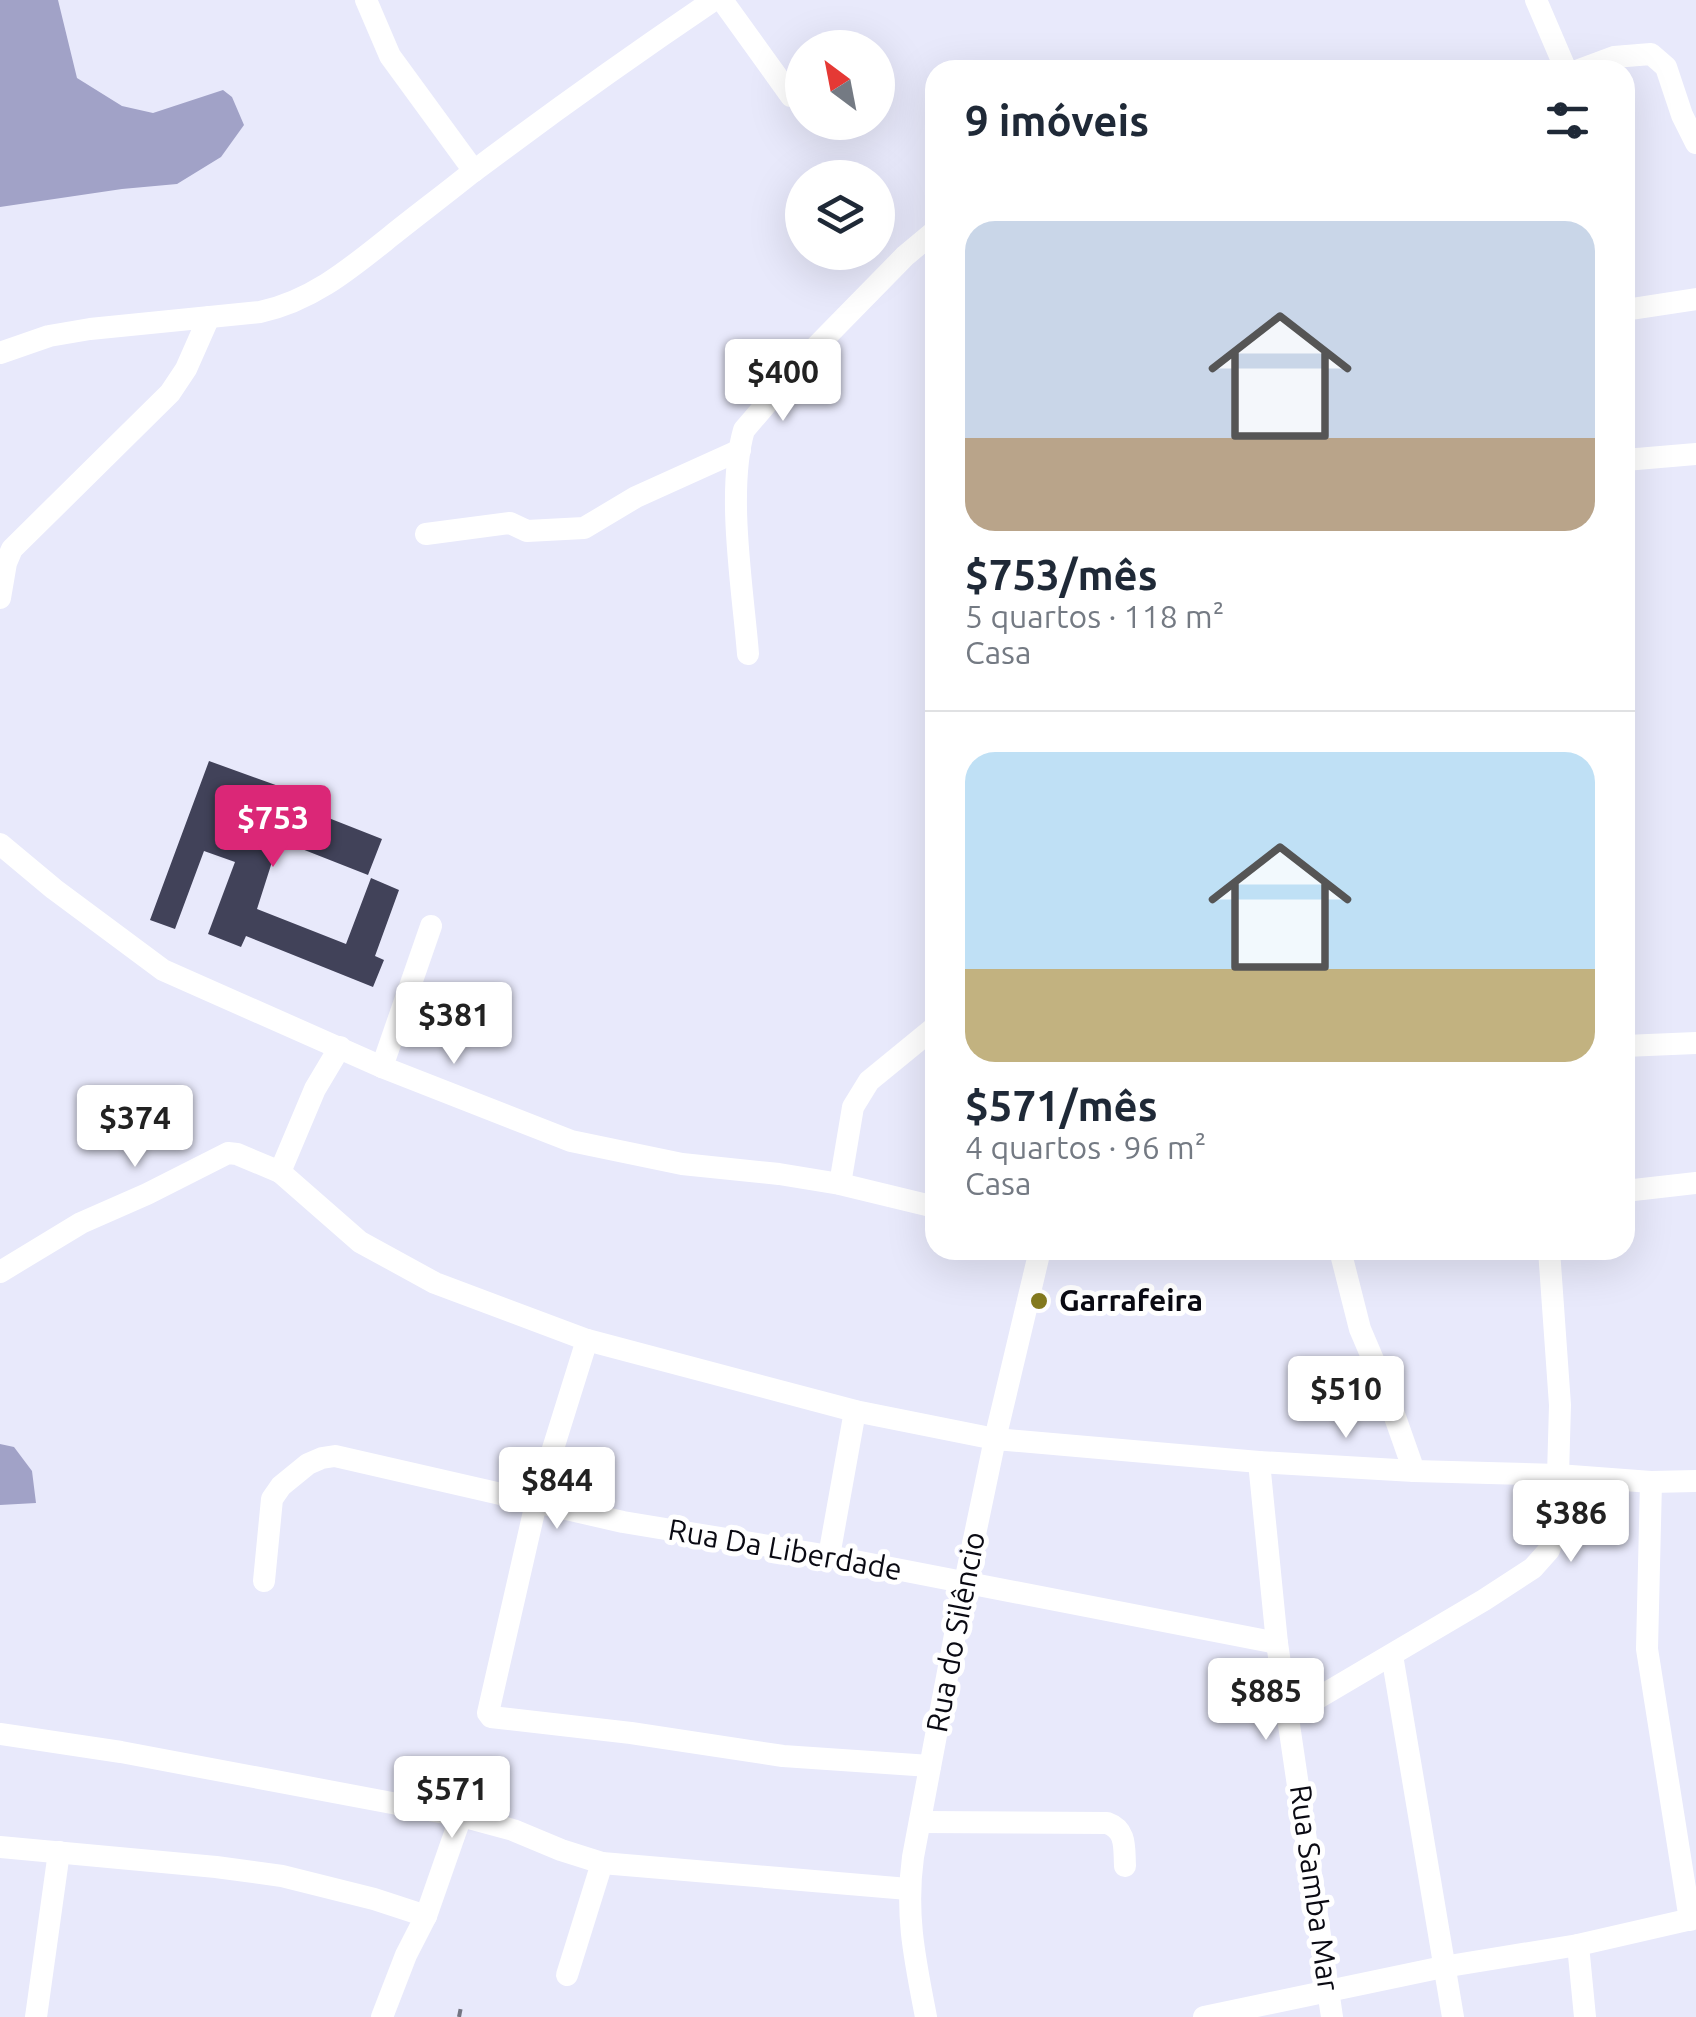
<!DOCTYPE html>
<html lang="pt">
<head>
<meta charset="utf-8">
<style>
  body { margin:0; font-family:Ubuntu,sans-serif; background:#f2f2f3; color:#1f2937; height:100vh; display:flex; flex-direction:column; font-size:38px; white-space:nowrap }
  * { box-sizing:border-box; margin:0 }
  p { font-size:32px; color:#747a83 }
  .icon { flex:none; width:55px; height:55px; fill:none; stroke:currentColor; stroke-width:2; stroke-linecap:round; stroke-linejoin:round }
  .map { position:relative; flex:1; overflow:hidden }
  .side { position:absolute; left:925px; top:60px; width:710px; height:1200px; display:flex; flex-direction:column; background:#fff; border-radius:30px; box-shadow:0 10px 40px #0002 }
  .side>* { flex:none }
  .needle { width:65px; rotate:328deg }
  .fabs { position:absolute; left:785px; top:30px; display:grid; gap:20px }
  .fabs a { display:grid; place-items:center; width:110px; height:110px; border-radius:50%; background:#fff; box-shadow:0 10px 40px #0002; font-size:50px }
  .price { position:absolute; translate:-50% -85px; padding:0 22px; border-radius:10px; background:#fff; color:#222; font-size:32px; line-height:65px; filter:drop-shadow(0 2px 5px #0008) }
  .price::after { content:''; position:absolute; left:50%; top:60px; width:30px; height:22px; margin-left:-15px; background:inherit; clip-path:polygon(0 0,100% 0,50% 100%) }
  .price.selected { background:#db2777; color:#fff }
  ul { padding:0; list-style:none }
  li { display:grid; align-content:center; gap:20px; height:530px; padding:0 40px }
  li+li { border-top:2px solid #e0e1e3 }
  li span { display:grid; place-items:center; height:310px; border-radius:30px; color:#555 }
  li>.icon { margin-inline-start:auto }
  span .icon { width:180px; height:180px; fill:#fffc; stroke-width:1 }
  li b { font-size:42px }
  h2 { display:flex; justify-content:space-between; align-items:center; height:120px; padding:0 40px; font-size:42px }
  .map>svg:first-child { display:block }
</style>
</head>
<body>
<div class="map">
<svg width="1696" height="2017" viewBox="0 0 1696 2017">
  <rect width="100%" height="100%" fill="#e8e9fb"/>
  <!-- water -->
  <g fill="#a1a2c7">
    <polygon points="0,0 58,0 77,78 122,106 153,113 223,90 232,97 244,125 221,157 177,184 122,189 0,207"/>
    <polygon points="0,1444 14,1447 32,1471 36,1503 0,1505"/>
  </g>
  <!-- building -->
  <polygon fill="#414259" points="209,761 298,793 293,804 382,839 368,875 279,840 257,909 346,944 371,878 399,890 375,956 384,960 373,987 246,936 241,947 208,934 235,862 204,851 175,929 150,920"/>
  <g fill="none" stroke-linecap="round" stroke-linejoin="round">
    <!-- path -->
    <polyline stroke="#747582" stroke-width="4" stroke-dasharray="8 5" stroke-linecap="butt" points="459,2017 461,2007"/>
    <!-- street -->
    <g stroke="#fff" stroke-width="22">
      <polyline points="366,0 390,56 474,171"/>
      <polyline points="722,0 791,96"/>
      <polyline points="1536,0 1566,70"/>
      <polyline points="1579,70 1614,57 1651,54 1666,67 1682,115 1696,143"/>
      <polyline points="1625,310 1696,299"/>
      <path d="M0,353l49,-17 41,-7 170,-17c52,-11 91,-44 131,-76 26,-21 53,-41 79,-62 80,-60 161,-118 244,-174"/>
      <polyline points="1625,460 1696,454"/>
      <polyline points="426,534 510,523 527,531 584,528 636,497 740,450"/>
      <polyline points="0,598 6,563 12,549 170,393 186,369 209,317"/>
      <path d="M748,654c-5,-64 -22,-163 -4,-224l65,-76 96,-98 30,-25"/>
      <polyline points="0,844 54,889 163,970 382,1067 571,1141 682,1164 779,1174 840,1184 935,1207"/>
      <polyline points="1625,1046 1696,1043"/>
      <polyline points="340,1047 315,1089 280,1172 360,1242 435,1283 587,1340 855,1411 995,1439 1259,1462 1414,1471 1558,1475 1651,1482 1696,1481"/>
      <polyline points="382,1067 431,926"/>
      <polyline points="840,1184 853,1107 869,1081 935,1027"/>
      <polyline points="1625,1191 1696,1183"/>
      <polyline points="1340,1250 1360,1329 1383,1383 1414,1471"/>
      <polyline points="0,1272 81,1223 147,1194 228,1153 237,1154 280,1172"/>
      <polyline points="587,1340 536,1503 488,1713 491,1717 631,1733 783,1756 930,1766"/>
      <polyline points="1259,1462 1277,1643 1332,2017"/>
      <polyline points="1651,1482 1647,1649 1690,1920"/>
      <polyline points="829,1556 855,1411"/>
      <polyline points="264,1581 272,1499 281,1486 308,1464 322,1458 335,1456 623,1522 829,1556 1277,1643"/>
      <polyline points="1392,1655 1453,2017"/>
      <polyline points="1289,1715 1484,1600 1533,1568 1549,1550 1561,1518 1558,1475 1560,1405 1549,1250"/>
      <polyline points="0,1734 121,1752 461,1816 513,1830 561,1850 602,1863 908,1889"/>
      <path d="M921,1822l186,1c20,7 17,25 18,43"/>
      <polyline points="0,1847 216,1867 282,1876 374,1899 426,1916"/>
      <polyline points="1578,1945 1585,2017"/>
      <polyline points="567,1975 602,1863"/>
      <polyline points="36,2017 59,1852"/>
      <polyline points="382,2017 406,1955 426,1916 461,1816"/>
      <path d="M926,2017c-11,-57 -21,-102 -13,-160l52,-275 30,-143 45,-189"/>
      <polyline points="1204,2017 1443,1967 1578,1945 1696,1918"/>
    </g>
  </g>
  <!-- markers -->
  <circle fill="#847a1f" stroke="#fff" stroke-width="4" cx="1039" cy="1301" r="10"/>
  <g text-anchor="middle" stroke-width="10" stroke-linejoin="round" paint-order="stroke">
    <!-- poi labels -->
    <g font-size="30" font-weight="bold" fill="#0a0a13" stroke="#fff" text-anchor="start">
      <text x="1059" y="1311">Garrafeira</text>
    </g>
    <!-- street labels -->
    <g font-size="30" fill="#0a0a13" stroke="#fff">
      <text transform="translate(785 1550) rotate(10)" y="10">Rua Da Liberdade</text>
      <text transform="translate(956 1632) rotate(-79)" y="10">Rua do Silêncio</text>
      <text transform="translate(1314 1888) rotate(82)" y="10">Rua Samba Mar</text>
    </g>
  </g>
</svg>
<div class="fabs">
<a><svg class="needle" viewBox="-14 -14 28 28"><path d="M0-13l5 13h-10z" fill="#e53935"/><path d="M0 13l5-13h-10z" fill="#747a83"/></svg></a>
<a><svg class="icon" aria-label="layers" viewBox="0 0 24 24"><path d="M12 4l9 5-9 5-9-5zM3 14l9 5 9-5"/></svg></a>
</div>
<b class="price" style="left:783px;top:424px">$400</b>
<b class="price selected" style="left:273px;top:870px">$753</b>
<b class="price" style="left:454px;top:1067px">$381</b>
<b class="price" style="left:135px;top:1170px">$374</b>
<b class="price" style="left:1346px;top:1441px">$510</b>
<b class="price" style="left:557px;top:1532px">$844</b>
<b class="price" style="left:1571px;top:1565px">$386</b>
<b class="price" style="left:1266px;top:1743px">$885</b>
<b class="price" style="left:452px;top:1841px">$571</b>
<section class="side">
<h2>9 imóveis<svg class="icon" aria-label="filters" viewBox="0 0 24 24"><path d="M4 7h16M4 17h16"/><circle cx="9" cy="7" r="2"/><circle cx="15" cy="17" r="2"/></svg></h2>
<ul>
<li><span style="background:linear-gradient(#c9d6e8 70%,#b9a48a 0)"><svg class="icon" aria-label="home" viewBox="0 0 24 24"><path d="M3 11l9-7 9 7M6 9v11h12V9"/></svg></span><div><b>$753/mês</b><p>5 quartos · 118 m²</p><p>Casa</p></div></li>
<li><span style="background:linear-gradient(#bfe0f5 70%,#c2b280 0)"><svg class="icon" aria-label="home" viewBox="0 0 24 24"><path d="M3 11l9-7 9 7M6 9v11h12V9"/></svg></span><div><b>$571/mês</b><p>4 quartos · 96 m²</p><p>Casa</p></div></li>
</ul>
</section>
</div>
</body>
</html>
